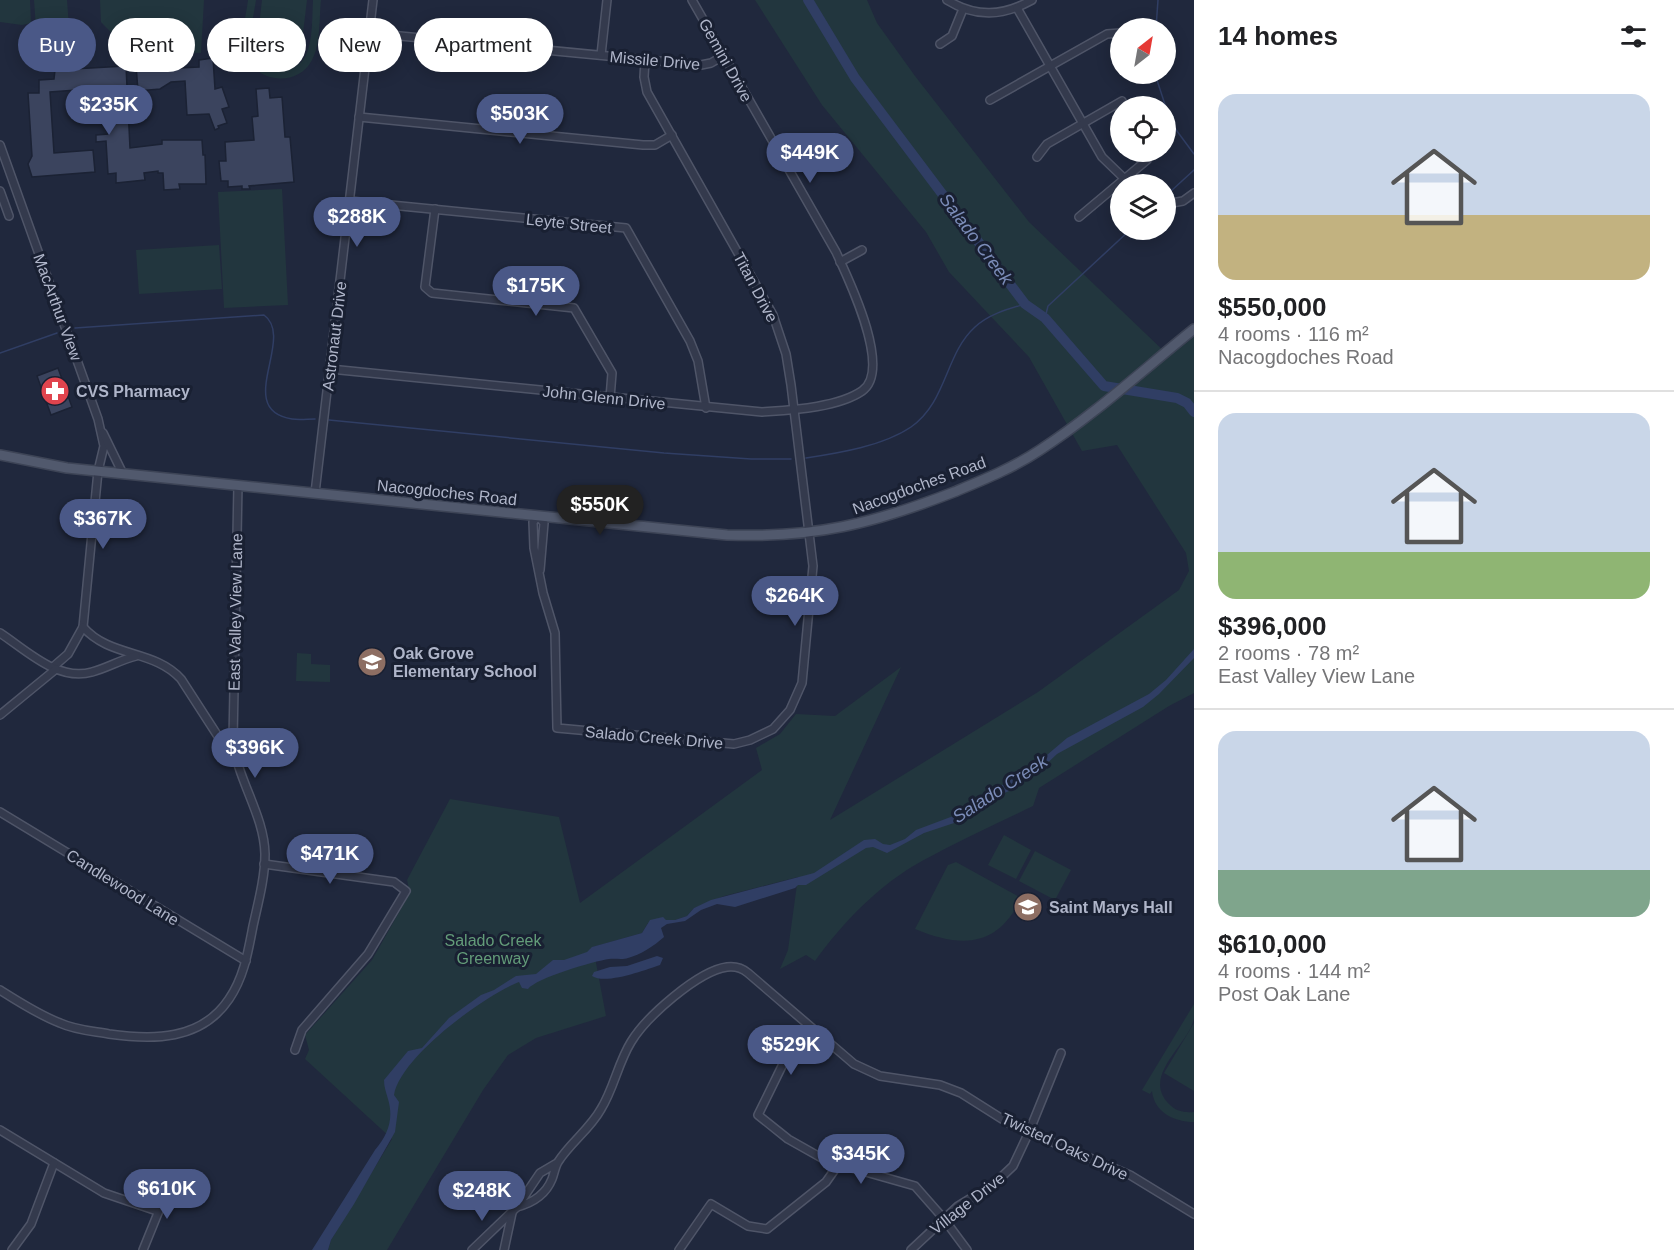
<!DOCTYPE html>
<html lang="en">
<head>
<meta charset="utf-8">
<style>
  body { margin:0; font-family:Arial,sans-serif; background:#f2f2f2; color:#202124; height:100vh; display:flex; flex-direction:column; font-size:22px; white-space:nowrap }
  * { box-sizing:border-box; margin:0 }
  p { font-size:20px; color:#757577 }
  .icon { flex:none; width:33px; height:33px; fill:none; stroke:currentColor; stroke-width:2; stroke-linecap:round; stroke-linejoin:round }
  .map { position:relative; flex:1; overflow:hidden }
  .drawer { display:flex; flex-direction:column; background:#fff; width:480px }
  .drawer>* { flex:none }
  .guide { position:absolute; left:18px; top:18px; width:570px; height:54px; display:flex; gap:12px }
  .needle { width:39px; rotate:31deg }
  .buttons { position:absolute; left:1110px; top:18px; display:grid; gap:12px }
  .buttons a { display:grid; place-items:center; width:66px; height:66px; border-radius:50%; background:#fff; box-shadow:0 3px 15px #0003; font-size:30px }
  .price { position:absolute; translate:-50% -51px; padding:0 14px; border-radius:21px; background:#4a5887; color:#fff; font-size:20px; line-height:39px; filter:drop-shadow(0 2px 3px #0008) }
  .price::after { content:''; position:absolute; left:50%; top:36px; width:18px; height:14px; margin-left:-9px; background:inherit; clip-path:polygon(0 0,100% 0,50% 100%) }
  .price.selected { background:#222; color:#fff }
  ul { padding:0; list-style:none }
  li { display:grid; align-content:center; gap:12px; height:318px; padding:0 24px }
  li+li { border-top:2px solid #e0e0e0 }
  li span { display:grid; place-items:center; height:186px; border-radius:18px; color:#555 }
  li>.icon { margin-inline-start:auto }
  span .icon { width:108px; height:108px; fill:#fffc; stroke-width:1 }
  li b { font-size:26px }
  h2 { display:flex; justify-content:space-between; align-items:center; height:72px; padding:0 24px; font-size:26px }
  .tag { padding:0 21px; border-radius:27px; background:#fff; box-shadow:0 3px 15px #0003; font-size:21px; line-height:54px }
  .tag.selected { background:#4a5887; color:#fff }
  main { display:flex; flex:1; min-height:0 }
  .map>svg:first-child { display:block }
</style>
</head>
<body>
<main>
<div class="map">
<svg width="1194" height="1250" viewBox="0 0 1194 1250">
  <rect width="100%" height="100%" fill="#20283d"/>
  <!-- green -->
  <g fill="#22363e">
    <polygon points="0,0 30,0 31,23 22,25 0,22"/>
    <polygon points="34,0 67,0 70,40 37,42"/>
    <polygon points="100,0 204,0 201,53 129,51 101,22"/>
    <path d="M248,0h8c-2,15 -8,36 -4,51 7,25 43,27 54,4 7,-15 6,-38 7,-55h8c-2,18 0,43 -9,60 -14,27 -55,24 -66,-5 -7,-16 0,-38 2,-55z"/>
    <polygon points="262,0 307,0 301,49 257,44"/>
    <path d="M755,0h112l10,23 38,53 114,146 140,134 25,-19v356l-25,13 -130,82 -6,18c-37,18 -75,35 -111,55 -42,23 -79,61 -107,100l-9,-6 -26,14 8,-19 10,-73 -74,19 -30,12 -7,8 -12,4 -27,3 -6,10 -49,14 13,69 -70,22 -28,17 -25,35 -96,160h-59l3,-10 61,-101 -87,-80 4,-9 -4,-15 67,-75 38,-67 -3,-13 43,-81 109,18 21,86 182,-133 -6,-22 24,-14 16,-20 39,2 66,-49 -71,153 208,-128 141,-102 10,-19 -3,-18 -69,-108 -35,6 -53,-94 -80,-85 -23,-40 -104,-127z"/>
    <polygon points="282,189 288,305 224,308 218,192"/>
    <polygon points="219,245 222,289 139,294 136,250"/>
    <polygon points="297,653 311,654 311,664 330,665 330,682 296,681"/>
    <polygon points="1004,835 1031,850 1016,879 988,865"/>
    <polygon points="1035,851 1071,870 1055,900 1019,881"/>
    <path d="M956,862l65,36c-23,50 -60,50 -106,31l33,-64z"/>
    <path d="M1194,1004c0,5 0,10 0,15 -6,26 -52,56 -26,84 7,8 16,10 26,9v10c-20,0 -40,-10 -42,-31l-2,3 -8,-4z"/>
    <polygon points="1194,1023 1194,1091 1164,1073"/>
  </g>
  <!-- water -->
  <g fill="#303e64">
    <path d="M1194,649v9l-35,36 -16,13 -86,47 -18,17 -11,5 -19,15 -22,10 -30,21 -33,11 -37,20 -14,-6 -7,1 -60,37h-8l-3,3 -60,19 -18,-3 -16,6 -16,11 -18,3 -6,4 3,9c-10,9 -24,18 -36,21 -6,2 -13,0 -19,1 -15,2 -73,19 -81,30l-6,-1 -3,-6c-34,13 -119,75 -125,113l5,7 -4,30 -41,72 -23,36 -3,10h-16l63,-100c13,-15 19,-31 13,-51 -2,-7 -4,-12 -4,-19l24,-29 14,-3 27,-30 32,-23 13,-5 22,-14 20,-2 17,-14h11l23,-8 5,-5 50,-14 8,-13 13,-3 3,3h9l12,-4 7,-8 17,-8 103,-27 50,-33 11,-1 8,5 7,1 15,-6 11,-9 48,-18 15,-13 55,-33 33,-28 82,-44 17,-14z"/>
    <path d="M657,956l6,2 -3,7c-15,5 -54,20 -68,11l2,-4 16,-5 17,-1z"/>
  </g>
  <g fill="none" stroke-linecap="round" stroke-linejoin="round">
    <!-- stream -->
    <g stroke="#303e64" stroke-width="1.5">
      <polyline points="1156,28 1158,0"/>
      <polyline points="1155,74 1171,123 1194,154"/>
      <polyline points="1171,191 1194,170"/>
      <polyline points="1045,318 1048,306 1130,230"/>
      <path d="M75,328l189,-13c32,23 -31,95 28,104 7,1 16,0 23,0"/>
      <polyline points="0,353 57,333"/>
      <polyline points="329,420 664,453 751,459 791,459"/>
      <path d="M806,458c33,-5 77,-12 105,-31 36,-25 34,-73 64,-100 14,-13 33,-18 50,-23"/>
    </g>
    <!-- river -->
    <polyline stroke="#303e64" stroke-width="10" points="808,0 855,78 1025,304 1045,318 1104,386 1177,398 1187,403 1194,412"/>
  </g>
  <!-- building -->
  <g fill="#3b445e" stroke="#1b2234" stroke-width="1.5">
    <polygon points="213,58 215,89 222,87 229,107 222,109 227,123 218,126 219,128 215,130 209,114 187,115 185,81 171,82 160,89 138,91 136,65 178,62 179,68 199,67 199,60"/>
    <polygon points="126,66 130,148 162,144 162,140 202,140 203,155 205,155 206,184 179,184 180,189 164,190 163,173 158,173 158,171 144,173 145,180 116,183 116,173 108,174 106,141 96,142 96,135 108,134 104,88 50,92 54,153 93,150 95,172 32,177 28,164 32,156 28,93 39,93 39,80 54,79 55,70"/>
    <polygon points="269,88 270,98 282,97 285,137 290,137 294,182 249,186 250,189 242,189 242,186 228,187 228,181 221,181 219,161 226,161 225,142 254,140 252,117 258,116 256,89"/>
    <polygon points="58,368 72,407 51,415 37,376"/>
  </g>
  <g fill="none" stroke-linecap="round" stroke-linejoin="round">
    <!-- minor casing -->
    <g stroke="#4f5568" stroke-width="10">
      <g id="minor">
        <path d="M947,0c29,18 56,16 85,0"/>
        <polyline points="1017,8 1102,157 1130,184"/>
        <polyline points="369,33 701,65 711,63 723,56"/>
        <polyline points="940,44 952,36 963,9"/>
        <polyline points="601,55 607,0"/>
        <polyline points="990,100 1107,34 1120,33"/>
        <polyline points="359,117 643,145 655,145 672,135"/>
        <polyline points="0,145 98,419 104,446 98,471 83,627 68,654 53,667"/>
        <polyline points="1037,157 1047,144 1122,101"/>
        <polyline points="0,191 9,216"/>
        <polyline points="350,201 626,228 690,341 698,361 706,408"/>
        <polyline points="1166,204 1183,201 1194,193"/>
        <polyline points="435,209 425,287 432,293 574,308 612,373 610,398"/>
        <polyline points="1079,217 1147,160"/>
        <polyline points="840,262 862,250"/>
        <path d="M330,369l432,43c28,-2 75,-4 100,-21 31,-21 -14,-113 -26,-139l-144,-252"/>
        <polyline points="103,433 123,474"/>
        <polyline points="315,493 373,0"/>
        <polyline points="540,570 544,523 538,516 533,522 534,548 543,593 555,633 557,728 734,744 750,740 773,729 790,710 802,683 813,566 791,385 786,354 773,315 647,92 644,77 645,60"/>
        <path d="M83,627c27,31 71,22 98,52l53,82"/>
        <path d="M0,633c26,17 58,49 92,39 15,-4 28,-12 44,-16"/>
        <polyline points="0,715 56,669"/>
        <polyline points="0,812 246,961"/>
        <polyline points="264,864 394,882 406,891 368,954 302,1030 295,1050"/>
        <path d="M0,990c19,12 39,25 60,33 15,7 32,8 49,11 43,6 92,7 120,-35 15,-22 19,-47 24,-73 5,-23 12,-48 12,-72 -1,-40 -28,-74 -32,-114l5,-255"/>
        <polyline points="811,1029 783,1064 758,1115 788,1139 827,1161 915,1186 944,1219 967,1250"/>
        <polyline points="0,1130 104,1193 157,1211"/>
        <path d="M557,1163l-17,10 -23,34c15,-4 29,-13 35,-28 2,-5 3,-12 6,-17 12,-19 32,-33 43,-53 13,-21 17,-46 30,-67 15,-25 67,-71 96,-75 8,-1 15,1 21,6l106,91 26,12 60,9 21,8 49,31 120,51 64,39"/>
        <polyline points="12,1250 31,1224 54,1163"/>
        <polyline points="143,1250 171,1181"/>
        <polyline points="472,1250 517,1207"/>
        <polyline points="504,1250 512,1213"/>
        <polyline points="679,1250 711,1204 748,1226 767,1229 826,1182 838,1165"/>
        <polyline points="911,1250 958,1206 994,1184 1013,1166 1029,1132 1061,1053"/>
      </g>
    </g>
    <!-- major casing -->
    <g stroke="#3d4456" stroke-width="12">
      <path id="major" d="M0,455l67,13 660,67c88,3 145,-11 227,-43 29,-12 59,-24 86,-42 54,-35 103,-80 154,-121"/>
    </g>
    <!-- minor -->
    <use href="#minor" stroke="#343a4d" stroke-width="7"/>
    <!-- major -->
    <use href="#major" stroke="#51596d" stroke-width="9"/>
  </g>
  <!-- icons -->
  <defs>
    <g id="pharmacy-disc" transform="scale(1.5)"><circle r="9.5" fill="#e0444e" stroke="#192032"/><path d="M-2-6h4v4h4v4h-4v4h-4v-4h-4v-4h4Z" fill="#fff"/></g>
    <g id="school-disc" transform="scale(1.5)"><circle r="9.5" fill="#8d6e63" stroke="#192032"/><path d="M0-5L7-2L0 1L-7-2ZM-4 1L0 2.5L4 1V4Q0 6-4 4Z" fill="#fff"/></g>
  </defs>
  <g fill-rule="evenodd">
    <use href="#pharmacy-disc" x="55" y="391"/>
    <use href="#school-disc" x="372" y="662"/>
    <use href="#school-disc" x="1028" y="907"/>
  </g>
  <g text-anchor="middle" stroke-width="6" stroke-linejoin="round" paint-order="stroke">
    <!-- street labels -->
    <g font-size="16" fill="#afb5c9" stroke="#192032">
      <text transform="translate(655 60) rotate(5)" y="6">Missile Drive</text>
      <text transform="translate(726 60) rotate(61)" y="6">Gemini Drive</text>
      <text transform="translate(569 223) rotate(6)" y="6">Leyte Street</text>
      <text transform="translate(756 287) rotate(62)" y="6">Titan Drive</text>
      <text transform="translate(58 307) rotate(70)" y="6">MacArthur View</text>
      <text transform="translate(334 336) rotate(-83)" y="6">Astronaut Drive</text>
      <text transform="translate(604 397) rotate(6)" y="6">John Glenn Drive</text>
      <text transform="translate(919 485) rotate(-20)" y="6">Nacogdoches Road</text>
      <text transform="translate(447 492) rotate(6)" y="6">Nacogdoches Road</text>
      <text transform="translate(235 612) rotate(-89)" y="6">East Valley View Lane</text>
      <text transform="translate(654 737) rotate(5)" y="6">Salado Creek Drive</text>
      <text transform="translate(123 887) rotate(32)" y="6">Candlewood Lane</text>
      <text transform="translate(1065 1146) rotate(25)" y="6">Twisted Oaks Drive</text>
      <text transform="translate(967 1203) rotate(-38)" y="6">Village Drive</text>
    </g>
    <!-- poi labels -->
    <g font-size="16" font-weight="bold" fill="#afb5c9" stroke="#192032" text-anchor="start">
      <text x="76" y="397">CVS Pharmacy</text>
      <text x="393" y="659">Oak Grove<tspan x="393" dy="18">Elementary School</tspan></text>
      <text x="1049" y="913">Saint Marys Hall</text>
    </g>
    <!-- park labels -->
    <g font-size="16" fill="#639c79" stroke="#192032">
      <text x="493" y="946">Salado Creek<tspan x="493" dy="18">Greenway</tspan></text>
    </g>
    <!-- water labels -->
    <g font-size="18" font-style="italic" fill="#7b8cb8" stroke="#192032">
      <text transform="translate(976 239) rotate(53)" y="6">Salado Creek</text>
      <text transform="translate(1000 789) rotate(-33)" y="6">Salado Creek</text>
    </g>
  </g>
</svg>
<div class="buttons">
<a><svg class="needle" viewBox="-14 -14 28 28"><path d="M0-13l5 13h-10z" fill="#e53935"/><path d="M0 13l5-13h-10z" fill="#757577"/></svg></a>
<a><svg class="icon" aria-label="locate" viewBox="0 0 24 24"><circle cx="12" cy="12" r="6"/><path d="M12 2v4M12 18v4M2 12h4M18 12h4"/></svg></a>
<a><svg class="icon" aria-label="layers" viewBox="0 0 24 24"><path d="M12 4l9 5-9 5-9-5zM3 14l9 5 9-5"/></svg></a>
</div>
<b class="price" style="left:109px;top:136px">$235K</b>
<b class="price" style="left:520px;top:145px">$503K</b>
<b class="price" style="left:810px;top:184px">$449K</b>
<b class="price" style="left:357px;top:248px">$288K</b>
<b class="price" style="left:536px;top:317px">$175K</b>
<b class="price selected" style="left:600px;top:536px">$550K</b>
<b class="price" style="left:103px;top:550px">$367K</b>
<b class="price" style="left:795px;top:627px">$264K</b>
<b class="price" style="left:255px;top:779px">$396K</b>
<b class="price" style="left:330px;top:885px">$471K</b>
<b class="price" style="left:791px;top:1076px">$529K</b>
<b class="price" style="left:861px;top:1185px">$345K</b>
<b class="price" style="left:167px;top:1220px">$610K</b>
<b class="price" style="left:482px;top:1222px">$248K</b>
<div class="guide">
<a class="tag selected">Buy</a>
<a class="tag">Rent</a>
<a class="tag">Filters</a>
<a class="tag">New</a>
<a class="tag">Apartment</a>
</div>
</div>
<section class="drawer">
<h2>14 homes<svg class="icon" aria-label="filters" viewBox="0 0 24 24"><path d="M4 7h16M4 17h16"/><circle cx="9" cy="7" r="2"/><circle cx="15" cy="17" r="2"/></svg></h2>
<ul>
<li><span style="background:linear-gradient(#c9d6e8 65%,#c2b280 0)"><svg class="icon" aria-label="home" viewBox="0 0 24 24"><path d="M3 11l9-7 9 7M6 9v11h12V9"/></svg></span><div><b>$550,000</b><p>4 rooms · 116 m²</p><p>Nacogdoches Road</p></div></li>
<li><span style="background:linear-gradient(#c9d6e8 75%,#8fb573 0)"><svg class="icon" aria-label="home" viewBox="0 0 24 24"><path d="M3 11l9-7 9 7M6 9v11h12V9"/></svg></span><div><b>$396,000</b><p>2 rooms · 78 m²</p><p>East Valley View Lane</p></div></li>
<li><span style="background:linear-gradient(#c9d6e8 75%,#7fa58c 0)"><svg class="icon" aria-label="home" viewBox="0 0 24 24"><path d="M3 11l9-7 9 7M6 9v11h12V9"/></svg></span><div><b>$610,000</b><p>4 rooms · 144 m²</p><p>Post Oak Lane</p></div></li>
</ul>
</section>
</main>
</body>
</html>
